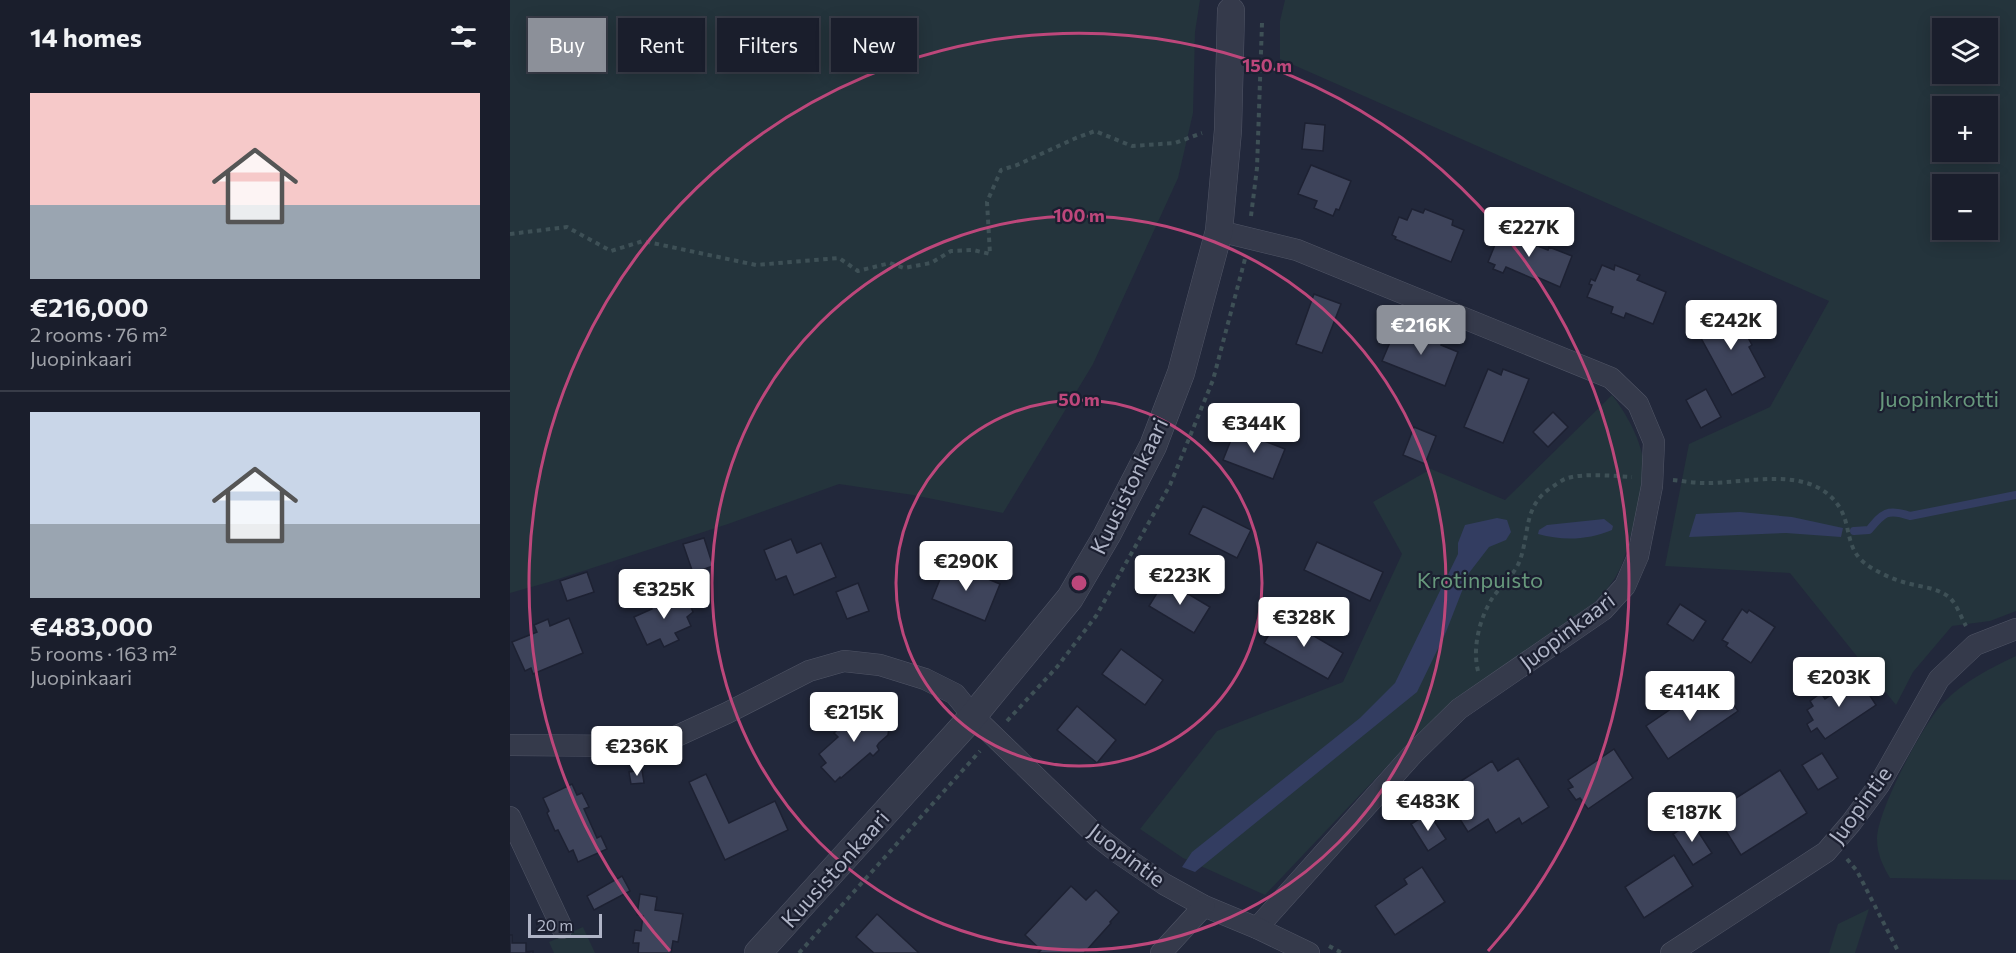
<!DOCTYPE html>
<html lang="en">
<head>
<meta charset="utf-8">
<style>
  body { margin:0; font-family:Commissioner,sans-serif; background:#232734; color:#f1f3f6; height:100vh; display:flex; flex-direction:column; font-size:22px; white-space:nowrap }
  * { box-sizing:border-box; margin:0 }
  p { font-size:20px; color:#9fa2a9 }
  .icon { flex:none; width:33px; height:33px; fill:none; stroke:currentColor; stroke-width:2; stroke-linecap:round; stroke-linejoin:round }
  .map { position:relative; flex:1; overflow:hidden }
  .sheet { display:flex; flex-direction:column; background:#1a1e2c; width:510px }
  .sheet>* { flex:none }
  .banner { position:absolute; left:18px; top:18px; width:570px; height:54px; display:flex; gap:12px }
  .fabs { position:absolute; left:1422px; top:18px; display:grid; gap:12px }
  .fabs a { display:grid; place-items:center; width:66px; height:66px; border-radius:0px; background:#1a1e2c; box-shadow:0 3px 15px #0003,0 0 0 2px #383c48; font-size:30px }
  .scale { position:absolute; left:18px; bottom:15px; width:74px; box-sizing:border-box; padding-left:6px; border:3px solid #b0b5c7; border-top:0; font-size:16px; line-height:21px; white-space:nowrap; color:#b0b5c7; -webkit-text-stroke:4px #1b1f30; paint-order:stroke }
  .price { position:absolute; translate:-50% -51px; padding:0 14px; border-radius:6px; background:#fff; color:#222; font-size:20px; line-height:39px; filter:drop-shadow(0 2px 3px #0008) }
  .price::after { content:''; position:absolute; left:50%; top:36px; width:18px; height:14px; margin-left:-9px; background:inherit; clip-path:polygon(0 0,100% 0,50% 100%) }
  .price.current { background:#8c9099; color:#fff }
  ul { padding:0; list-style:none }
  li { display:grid; align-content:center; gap:12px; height:318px; padding:0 30px }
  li+li { border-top:2px solid #383c48 }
  li span { display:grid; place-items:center; height:186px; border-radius:0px; color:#555 }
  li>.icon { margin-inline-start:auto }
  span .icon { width:108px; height:108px; fill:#fffc; stroke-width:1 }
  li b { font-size:26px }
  h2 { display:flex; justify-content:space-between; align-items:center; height:72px; padding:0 30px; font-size:26px }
  .chip { padding:0 21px; border-radius:0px; background:#1a1e2c; box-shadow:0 3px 15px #0003,0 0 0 2px #383c48; font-size:21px; line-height:54px }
  .chip.current { background:#8c9099; color:#fff }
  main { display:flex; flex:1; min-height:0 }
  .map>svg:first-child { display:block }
</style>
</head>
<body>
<main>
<section class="sheet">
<h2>14 homes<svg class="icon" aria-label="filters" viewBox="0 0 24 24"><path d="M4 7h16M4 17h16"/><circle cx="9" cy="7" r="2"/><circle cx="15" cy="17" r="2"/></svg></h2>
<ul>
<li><span style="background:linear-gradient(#f6c9c9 60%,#9aa5b1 0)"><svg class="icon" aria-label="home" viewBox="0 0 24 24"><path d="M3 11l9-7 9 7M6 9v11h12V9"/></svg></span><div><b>€216,000</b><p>2 rooms · 76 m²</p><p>Juopinkaari</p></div></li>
<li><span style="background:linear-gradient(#c9d6e8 60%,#9aa5b1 0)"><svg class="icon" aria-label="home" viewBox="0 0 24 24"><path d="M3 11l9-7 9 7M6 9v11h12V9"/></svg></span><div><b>€483,000</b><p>5 rooms · 163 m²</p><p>Juopinkaari</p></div></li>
</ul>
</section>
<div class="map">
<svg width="1506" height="953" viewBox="0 0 1506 953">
  <rect width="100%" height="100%" fill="#22283b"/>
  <!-- green -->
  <g fill="#24343c" fill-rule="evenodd">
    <polygon points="0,0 690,0 685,32 683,113 668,178 583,364 493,513 403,495 329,484 218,524 39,582 0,593"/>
    <path d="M775,0h731v611l-26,10 -38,5 -39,46 -17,33 -106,-132 -125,-7 24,-122 81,-37 59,-106 -549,-242v-38zM1432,28h46v46h-46zM1432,106h46v46h-46zM1432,184h46v46h-46z"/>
    <path d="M1102,395c19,25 36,57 32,90 -2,15 -8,30 -12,45 -9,35 -12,47 -38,73l-142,99 -40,38 -147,155 -82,-37 -43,-29 77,-98 126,-49 59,-128 -29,-52 58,-33 74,31z"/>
    <path d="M1506,656v224l-126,-2c-7,-12 -13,-24 -13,-39 0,-28 46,-115 66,-136 21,-22 46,-34 73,-47z"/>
    <polygon points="1359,909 1345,953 1319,953 1328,924"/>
    <polygon points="73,927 85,953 44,953 39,942"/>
  </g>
  <!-- water -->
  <g fill="#333d61">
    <polygon points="1230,512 1282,517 1333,528 1331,537 1276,533 1179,537 1186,514"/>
    <polygon points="987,518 997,520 1001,532 996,540 979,547 959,573 936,632 907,692 685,872 672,867 682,852 850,718 885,683 948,554 948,543 955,525"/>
    <path d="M1094,519l9,7 -1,4c-24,10 -49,11 -74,4l1,-4 8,-5z"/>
  </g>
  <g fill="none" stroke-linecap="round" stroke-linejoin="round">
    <!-- stream -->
    <path stroke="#333d61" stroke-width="8" d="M1344,531l15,-1c14,-17 18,-22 41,-14l106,-21"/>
  </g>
  <!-- building -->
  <g fill="#3e445b" stroke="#1d2132" stroke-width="1.5">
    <polygon points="795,123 815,125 813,151 792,149"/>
    <polygon points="801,165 841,181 829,210 826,209 823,216 804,208 807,201 788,194"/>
    <polygon points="902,209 913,213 915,209 943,220 942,225 954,230 941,262 885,239 886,237 882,235 889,217 897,220"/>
    <polygon points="991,230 1010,238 1013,230 1029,236 1025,245 1038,250 1039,247 1062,256 1050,287 1027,277 1026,280 996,267 993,273 983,269 985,265 978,262"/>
    <polygon points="1092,265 1104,270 1105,265 1130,275 1127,280 1156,292 1143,324 1116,313 1114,318 1101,313 1103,307 1077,297 1082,285 1079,284 1081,279 1085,281"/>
    <polygon points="804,294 831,304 812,353 786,344"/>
    <polygon points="1221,307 1242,345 1239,347 1255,377 1222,395 1185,327"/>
    <polygon points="887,326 920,340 922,335 933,340 931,345 948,352 935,386 872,361"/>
    <polygon points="978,369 991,375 993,369 1019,379 993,443 954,427"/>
    <polygon points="1196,389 1211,417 1191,428 1176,400"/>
    <polygon points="1043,412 1058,427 1038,447 1023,432"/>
    <polygon points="904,427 926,436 915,464 893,455"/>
    <polygon points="725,430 775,449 763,479 713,460"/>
    <polygon points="693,506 741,530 727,558 679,534"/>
    <polygon points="194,538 203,566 183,573 173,544"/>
    <polygon points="281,539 287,553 311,543 326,577 284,595 276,576 266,580 254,550"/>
    <polygon points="807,542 873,572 860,601 794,570"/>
    <polygon points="437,562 490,584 475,621 422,599"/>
    <polygon points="77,572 84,592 57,601 50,581"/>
    <polygon points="655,580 700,607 684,633 639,606"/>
    <polygon points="348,583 359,611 337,619 326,592"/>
    <polygon points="154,592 158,601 168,597 172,605 176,603 180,605 183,612 177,617 181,626 165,633 169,640 154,647 150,639 137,645 124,617 142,609 137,599"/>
    <polygon points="1170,604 1196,621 1183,641 1157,624"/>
    <polygon points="1232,609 1237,613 1239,610 1265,627 1241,663 1216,646 1218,643 1212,640"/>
    <polygon points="770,616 833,653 818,679 754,643"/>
    <polygon points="59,618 73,653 23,674 21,668 15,671 2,642 27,632 24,625 38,619 40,626"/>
    <polygon points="611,649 653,680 635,705 592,674"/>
    <polygon points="1348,677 1366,705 1315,739 1307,728 1301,732 1297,724 1303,720 1297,710 1303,706 1300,701 1311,693 1315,699"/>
    <polygon points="1213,689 1228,711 1158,759 1136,726 1183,694 1190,705"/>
    <polygon points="567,706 606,740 587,763 547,730"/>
    <polygon points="347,711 365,712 379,727 378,735 369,743 367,746 369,750 363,756 360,753 331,778 330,777 325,782 311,767 316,763 309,754 328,737 324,733"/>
    <polygon points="1104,749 1123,778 1078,809 1070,798 1066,800 1058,789 1063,787 1058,780"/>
    <polygon points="1312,753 1328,778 1308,790 1292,765"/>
    <polygon points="1008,758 1039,807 1012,824 1009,818 986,833 978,819 958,832 936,797 955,786 951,781 982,761 988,771"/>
    <polygon points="132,770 134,783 121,784 119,772"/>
    <polygon points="1270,770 1297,813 1231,855 1204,812"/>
    <polygon points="196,774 219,823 265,801 278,830 215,860 179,782"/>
    <polygon points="62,784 67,795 72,793 79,807 74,809 87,838 91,836 97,849 68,862 63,850 59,852 48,830 45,831 37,813 39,811 33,798"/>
    <polygon points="919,813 936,839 918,851 901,824"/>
    <polygon points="1182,822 1202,853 1183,865 1163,834"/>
    <polygon points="1164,855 1183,886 1134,918 1115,887"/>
    <polygon points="912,867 935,902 885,935 865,906 897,884 894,879"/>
    <polygon points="112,876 120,891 84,910 77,896"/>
    <polygon points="561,886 576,900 586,890 609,912 600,922 601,923 574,953 528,953 531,950 515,935"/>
    <polygon points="130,894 147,897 145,910 173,914 168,942 163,941 161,953 128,953 129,943 123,943 125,930 131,931 133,916 127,915"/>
    <polygon points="367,914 409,953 364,953 346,937"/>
    <polygon points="0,935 2,935 2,943 16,943 16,952 23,951 23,953 0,953"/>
  </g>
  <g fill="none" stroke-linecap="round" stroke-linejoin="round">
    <!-- minor casing -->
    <g stroke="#505566" stroke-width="22">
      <g id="minor">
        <polyline points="709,231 787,250 1101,378 1128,404 1144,442 1142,486 1128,556 1115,586 1093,610 949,709 903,754 747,928"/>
        <polyline points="0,745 123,746 156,741 217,713 299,671 334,661 370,665 415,679 445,694 463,716 587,836 610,854 654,884 694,906 747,928 799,953"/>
        <polyline points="0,817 52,928"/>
        <polyline points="651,953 694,906"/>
        <polyline points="1161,953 1316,852 1341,823 1369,785 1429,679 1465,645 1506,629"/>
      </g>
    </g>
    <!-- tertiary casing -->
    <g stroke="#505566" stroke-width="28">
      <polyline id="tertiary" points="248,953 463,716 560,598 597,535 643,446 671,373 709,231 718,130 721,11"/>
    </g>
    <!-- path -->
    <g stroke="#3e5056" stroke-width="4" stroke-dasharray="4.5 4.5" stroke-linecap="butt">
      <polyline points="741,216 747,168 752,23"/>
      <polyline points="0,234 57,227 101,251 133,241 246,265 329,258 348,271 380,263 394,268 421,263 441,251 463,250 480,254 477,202 491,170 507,165 566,138 585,131 622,146 665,143 692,133"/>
      <path d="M1163,480c10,1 21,3 31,3 42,1 105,-19 134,22 15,21 5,45 32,62 10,6 22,12 33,15 16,5 34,5 47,16 7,7 11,19 16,28"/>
      <path d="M968,671c-6,-24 2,-54 15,-74 9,-12 22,-23 27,-37 10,-28 3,-54 32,-73 5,-3 11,-8 16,-9 17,-5 47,-2 64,-1"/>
      <polyline points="497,721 547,667 586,616 660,485 703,380 735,259"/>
      <polyline points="1337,859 1347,871 1389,953"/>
      <polyline points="819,946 832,953"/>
      <polyline points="289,953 470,751"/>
    </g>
    <!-- minor -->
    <use href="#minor" stroke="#353a4b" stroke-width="21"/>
    <!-- tertiary -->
    <use href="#tertiary" stroke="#353a4b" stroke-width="27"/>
  </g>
  <!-- distance rings -->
  <g fill="none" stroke="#bd477b" stroke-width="3">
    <circle cx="569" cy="583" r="183"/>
    <circle cx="569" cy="583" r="367"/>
    <path d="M160 951A550 550 0 1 1 978 951"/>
  </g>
  <g text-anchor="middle" stroke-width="4.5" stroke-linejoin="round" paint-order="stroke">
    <!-- park labels -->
    <g font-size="22" fill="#67987c" stroke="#1b1f30">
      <text x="1429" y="407">Juopinkrotti</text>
      <text x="970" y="588">Krotinpuisto</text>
    </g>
    <!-- street labels -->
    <g font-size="22" fill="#b0b5c7" stroke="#1b1f30">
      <text transform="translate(619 486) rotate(-64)" y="8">Kuusistonkaari</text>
      <text transform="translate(1057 631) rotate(-37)" y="8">Juopinkaari</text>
      <text transform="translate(1350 805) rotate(-54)" y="8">Juopintie</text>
      <text transform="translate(617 855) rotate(37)" y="8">Juopintie</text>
      <text transform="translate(325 869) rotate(-48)" y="8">Kuusistonkaari</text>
    </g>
  </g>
  <circle cx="569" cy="583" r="9" fill="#bd477b" stroke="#1b1f30" stroke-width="3"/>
  <g font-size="18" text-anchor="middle" font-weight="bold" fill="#bd477b" stroke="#1b1f30" stroke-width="4.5" stroke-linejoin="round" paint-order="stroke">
    <text x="757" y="72">150 m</text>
    <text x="569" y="222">100 m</text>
    <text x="569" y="406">50 m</text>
  </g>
</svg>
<div class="fabs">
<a><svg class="icon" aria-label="layers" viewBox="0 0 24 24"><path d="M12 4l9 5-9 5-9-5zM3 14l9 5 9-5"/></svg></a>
<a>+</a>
<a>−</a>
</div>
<div class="scale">20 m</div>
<b class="price" style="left:1019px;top:258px">€227K</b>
<b class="price" style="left:1221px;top:351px">€242K</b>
<b class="price current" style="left:911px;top:356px">€216K</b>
<b class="price" style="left:744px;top:454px">€344K</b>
<b class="price" style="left:456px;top:592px">€290K</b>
<b class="price" style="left:670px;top:606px">€223K</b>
<b class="price" style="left:154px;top:620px">€325K</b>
<b class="price" style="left:794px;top:648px">€328K</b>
<b class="price" style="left:1329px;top:708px">€203K</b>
<b class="price" style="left:1180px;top:722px">€414K</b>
<b class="price" style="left:344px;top:743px">€215K</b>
<b class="price" style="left:127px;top:777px">€236K</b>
<b class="price" style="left:918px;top:832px">€483K</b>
<b class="price" style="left:1182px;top:843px">€187K</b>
<div class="banner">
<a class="chip current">Buy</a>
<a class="chip">Rent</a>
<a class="chip">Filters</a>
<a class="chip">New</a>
</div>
</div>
</main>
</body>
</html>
